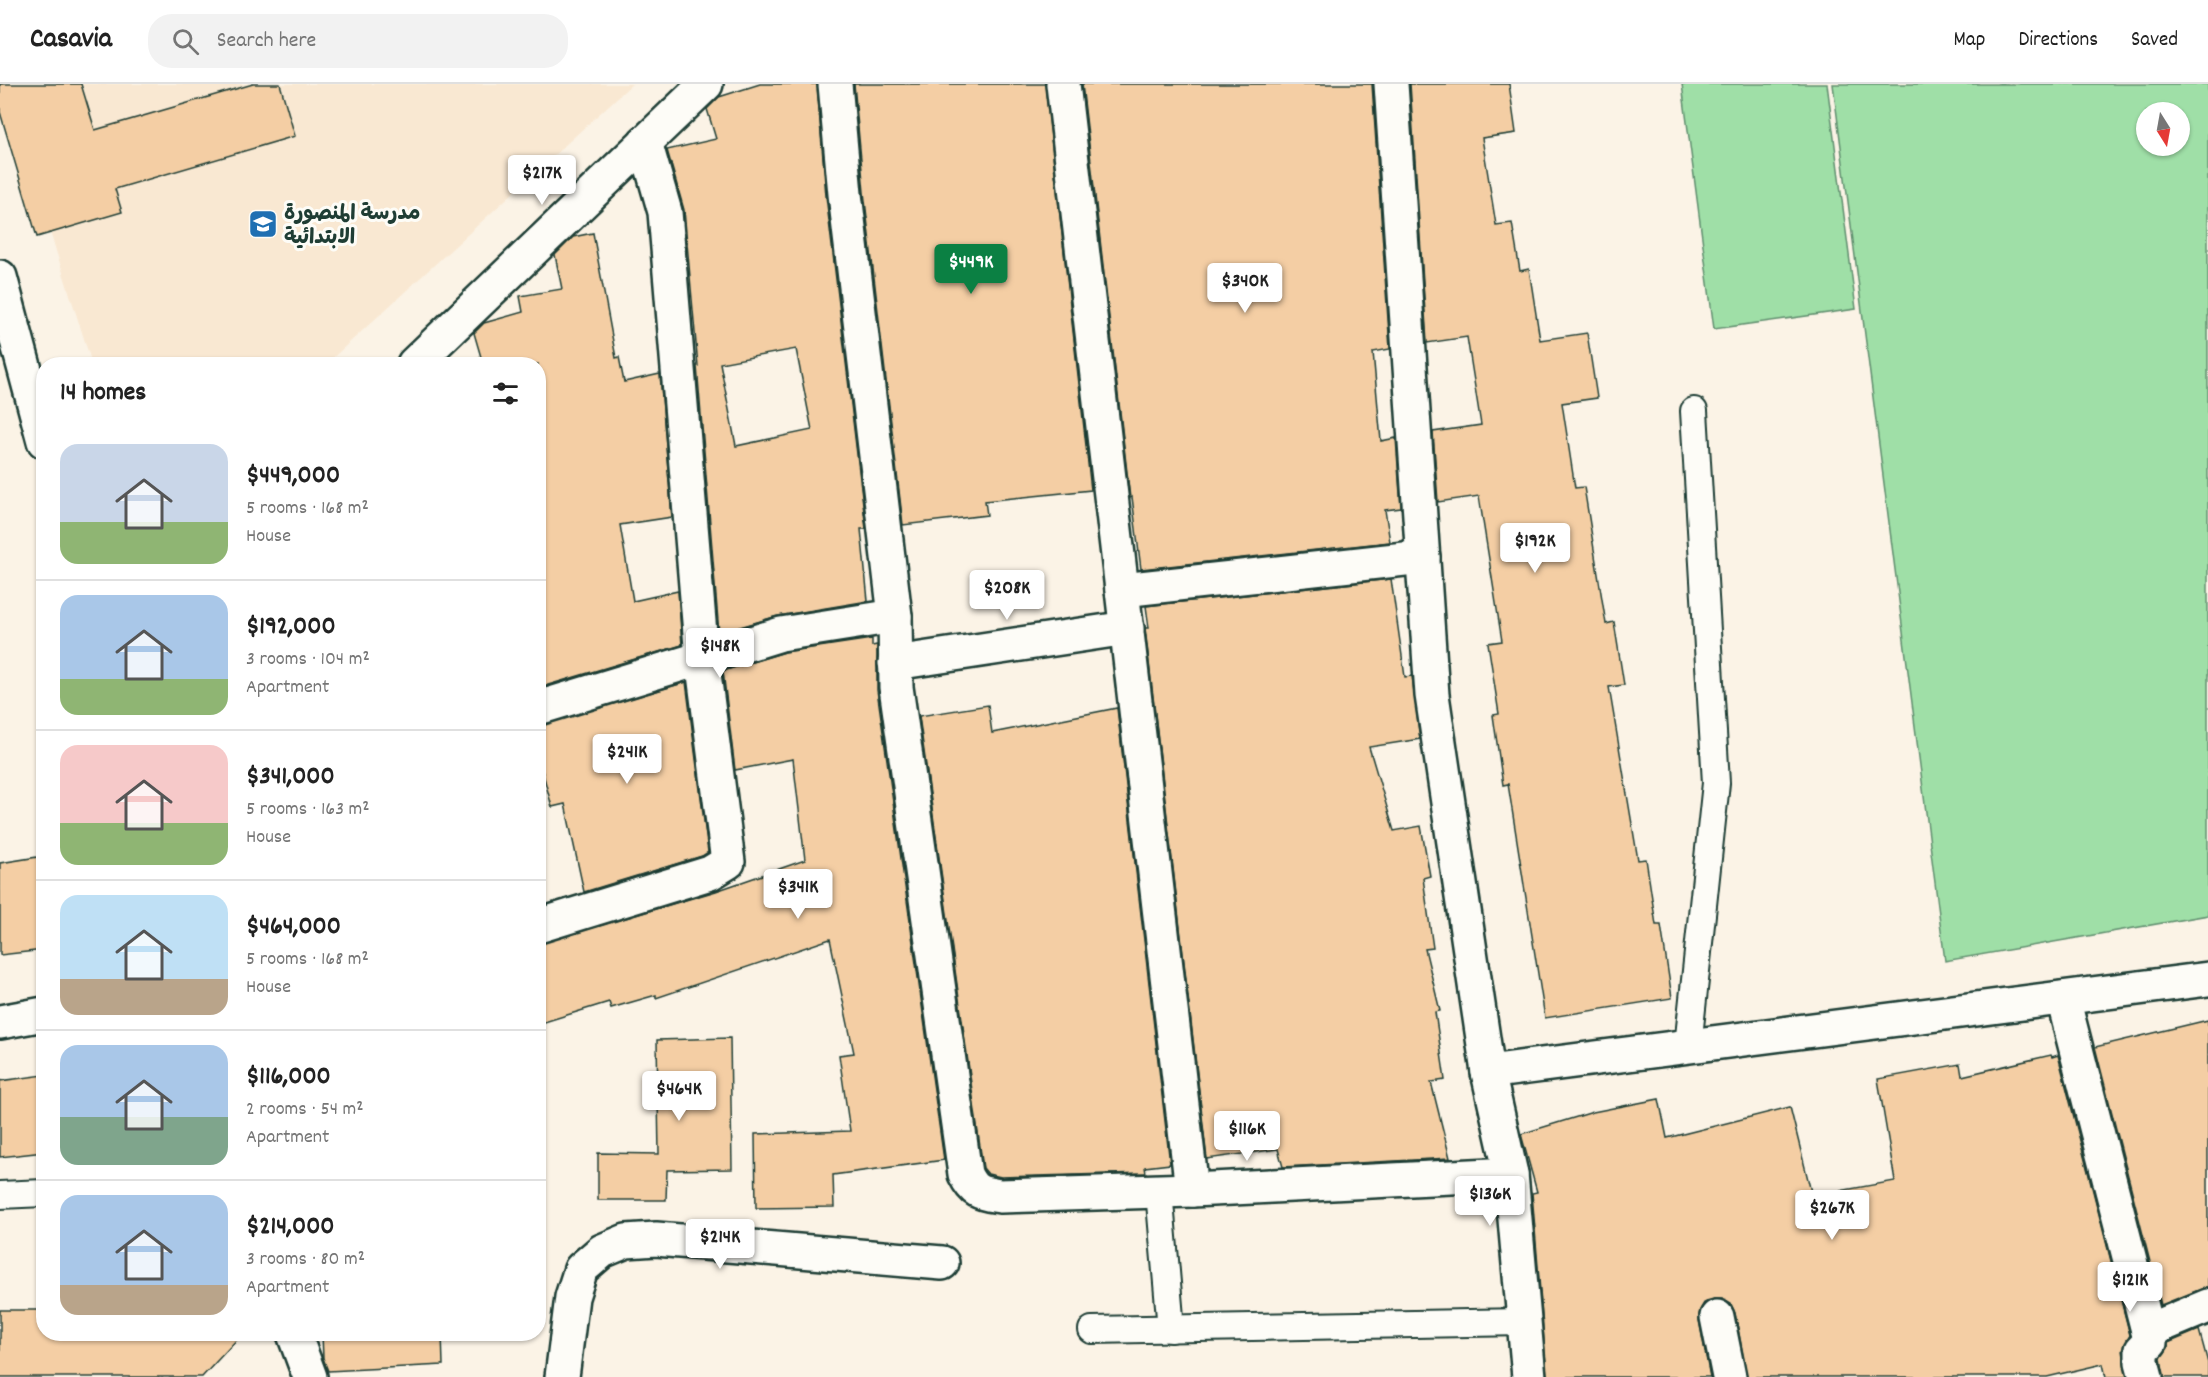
<!DOCTYPE html>
<html lang="en">
<head>
<meta charset="utf-8">
<style>
  body { margin:0; font-family:Dekko,"Playpen Sans Arabic",sans-serif; background:#f2f2f2; color:#222; height:100vh; display:flex; flex-direction:column; font-size:22px; white-space:nowrap }
  * { box-sizing:border-box; margin:0 }
  p { font-size:20px; color:#767676 }
  .icon { flex:none; width:33px; height:33px; fill:none; stroke:currentColor; stroke-width:2; stroke-linecap:round; stroke-linejoin:round }
  .map { position:relative; flex:1; overflow:hidden }
  .details { position:absolute; left:36px; top:273px; width:510px; height:984px; display:flex; flex-direction:column; background:#fff; border-radius:24px; box-shadow:0 2px 4px #0004 }
  .details>* { flex:none }
  .needle { width:39px; rotate:169deg }
  .controls { position:absolute; left:2136px; top:18px; display:grid; gap:12px }
  .controls a { display:grid; place-items:center; width:54px; height:54px; border-radius:50%; background:#fff; box-shadow:0 2px 4px #0004; font-size:30px }
  .price { position:absolute; translate:-50% -51px; padding:0 14px; border-radius:6px; background:#fff; color:#222; font-size:20px; line-height:39px; filter:drop-shadow(0 2px 3px #0008) }
  .price::after { content:''; position:absolute; left:50%; top:36px; width:18px; height:14px; margin-left:-9px; background:inherit; clip-path:polygon(0 0,100% 0,50% 100%) }
  .price.active { background:#0b8043; color:#fff }
  ul { padding:0; list-style:none }
  li { display:flex; align-items:center; gap:18px; height:150px; padding:0 24px }
  li+li { border-top:2px solid #e0e0e0 }
  li span { display:grid; place-items:center; flex:none; width:168px; height:120px; border-radius:18px; color:#555 }
  li>.icon { margin-inline-start:auto }
  span .icon { width:72px; height:72px; fill:#fffc; stroke-width:1 }
  li b { font-size:26px }
  h2 { display:flex; justify-content:space-between; align-items:center; height:72px; padding:0 24px; font-size:26px }
  header { display:flex; align-items:center; gap:36px; box-sizing:border-box; height:84px; padding:0 30px; background:#fff; border-bottom:2px solid #e0e0e0 }
  header strong { font-size:28px }
  nav { display:flex; gap:33px; margin-inline-start:auto; font-size:21px }
  .search { width:420px; height:54px; background:#f2f2f2; display:flex; align-items:center; gap:15px; box-sizing:border-box; padding:0 21px; border-radius:24px; color:#767676; font-size:22px }
  .map>svg:first-child { display:block }
</style>
</head>
<body>
<header>
<strong>Casavia</strong>
<div class="search"><svg class="icon" aria-label="search" viewBox="0 0 24 24"><circle cx="10" cy="10" r="6"/><path d="M15 15l6 6"/></svg>Search here</div>
<nav><a>Map</a><a>Directions</a><a>Saved</a></nav>
</header>
<div class="map">
<svg width="2208" height="1293" viewBox="0 0 2208 1293">
  <rect width="100%" height="100%" fill="#fbf3e6"/>
  <filter id="ink" filterUnits="userSpaceOnUse"><feTurbulence type="fractalNoise" baseFrequency=".0167" numOctaves="2"/><feDisplacementMap in="SourceGraphic" scale="12" xChannelSelector="R" yChannelSelector="G"/><feConvolveMatrix kernelMatrix="1 2 1 2 8 2 1 2 1" color-interpolation-filters="sRGB"/></filter>
  <g filter="url(#ink)">
    <!-- built -->
    <polygon fill="#f9e8d2" points="3,0 632,0 326,280 92,280"/>
    <!-- green -->
    <g fill="#9fdfa7" stroke="#5f8e6e" stroke-width="1.5" fill-rule="evenodd">
      <polygon points="1682,0 1827,0 1856,225 1714,245"/>
      <path d="M1833,0h375v831l-263,46zM2146,28h34v34h-34z"/>
    </g>
    <!-- building -->
    <g fill="#f4cea4" stroke="#1f3d34" stroke-width="1.5" fill-rule="evenodd">
      <polygon points="0,0 81,0 95,46 253,0 280,0 295,52 115,105 122,128 37,153 0,28"/>
      <path d="M760,0h57l9,112 40,333h-5l7,72 -90,15 -59,17 -22,-267h1l-14,-156 -17,-60 49,-11 -9,-30 12,-12zM796,265l16,81 -76,16 -16,-83z"/>
      <polygon points="854,0 1045,0 1091,406 985,417 987,431 903,441 864,108"/>
      <polygon points="1082,0 1372,0 1390,265 1373,268 1381,357 1396,354 1401,424 1385,426 1390,458 1141,485 1132,413 1130,414"/>
      <polygon points="1410,0 1509,0 1516,49 1482,54 1496,141 1512,139 1520,187 1529,185 1540,256 1587,249 1597,314 1562,319 1575,404 1584,403 1606,540 1614,538 1624,601 1609,603 1638,776 1646,775 1656,841 1661,841 1672,914 1545,934 1508,700 1503,701 1493,631 1499,630 1488,559 1502,557 1479,412 1438,418 1433,348 1481,341 1467,253 1427,259"/>
      <polygon points="593,149 616,274 619,273 624,298 660,290 672,433 620,441 633,517 678,507 682,561 538,604 538,280 483,280 474,249 484,239 523,228 520,212 562,205 555,171 573,153"/>
      <polygon points="1391,495 1405,593 1412,592 1420,655 1369,663 1394,747 1421,742 1430,792 1423,794 1433,864 1425,865 1440,927 1435,928 1445,996 1431,998 1450,1074 1283,1083 1278,1065 1207,1075 1145,544 1149,544 1146,522"/>
      <polygon points="872,555 872,562 877,561 877,606 944,1076 833,1091 834,1123 756,1124 755,1050 850,1047 839,971 854,969 830,855 656,914 656,911 611,924 609,918 538,940 538,860 716,807 805,776 793,675 735,686 723,587 785,568"/>
      <polygon points="686,598 708,768 702,772 584,808 565,720 552,723 538,671 538,642"/>
      <polygon points="988,621 992,649 1117,624 1170,1080 1145,1083 1146,1089 1001,1093 988,1090 983,1084 919,632"/>
      <polygon points="44,772 44,866 0,871 0,779"/>
      <polygon points="2208,936 2208,1204 2201,1205 2161,1221 2095,963"/>
      <polygon points="730,954 732,1085 667,1086 666,1116 598,1116 598,1069 659,1070 657,956"/>
      <polygon points="2051,971 2052,973 2058,971 2130,1251 2123,1266 2127,1293 2106,1293 2103,1280 2047,1293 1747,1293 1735,1229 1731,1220 1722,1215 1714,1215 1704,1219 1700,1226 1699,1236 1710,1293 1547,1293 1532,1109 1537,1108 1521,1050 1593,1028 1659,1015 1667,1054 1790,1023 1812,1112 1895,1097 1878,995 1960,980 1962,992"/>
      <polygon points="44,991 44,1068 0,1073 0,997"/>
      <polygon points="0,1226 44,1226 44,1250 242,1250 202,1293 0,1293"/>
      <polygon points="2199,1246 2208,1279 2208,1293 2164,1293 2161,1274 2168,1264 2168,1259"/>
      <polygon points="322,1250 442,1250 443,1281 328,1287 323,1274"/>
    </g>
    <g fill="none" stroke-linecap="round" stroke-linejoin="round">
      <!-- service casing -->
      <g stroke="#1f3d34" stroke-width="30">
        <g id="service">
          <polyline points="1688,962 1716,699 1694,327"/>
          <polyline points="1159,1107 1171,1245"/>
          <polyline points="0,1111 44,1109"/>
          <polyline points="1092,1246 1524,1238"/>
        </g>
      </g>
      <!-- minor casing -->
      <g stroke="#1f3d34" stroke-width="38">
        <g id="minor">
          <path d="M835,0l10,110 50,422 1,71 69,487c9,19 16,19 35,22l192,-6 319,-16"/>
          <polyline points="1063,0 1192,1106"/>
          <polyline points="1391,0 1432,611 1488,988 1511,1090 1529,1293"/>
          <polyline points="0,193 44,357"/>
          <polyline points="414,280 706,0"/>
          <polyline points="1122,506 1423,473"/>
          <polyline points="895,579 1127,544"/>
          <polyline points="538,624 781,550 895,532"/>
          <polyline points="538,842 710,789 728,778 702,574 665,128 645,58"/>
          <polyline points="2063,914 2148,1247"/>
          <polyline points="0,938 44,930"/>
          <polyline points="1488,988 2208,895"/>
          <polyline points="1717,1233 1729,1293"/>
          <polyline points="294,1250 310,1293"/>
          <polyline points="562,1293 572,1213 581,1185 602,1167 626,1157 656,1155 942,1179"/>
          <polyline points="2146,1293 2142,1278 2142,1266 2150,1258 2148,1247 2208,1222"/>
        </g>
      </g>
      <!-- service -->
      <use href="#service" stroke="#fdfcf7" stroke-width="26"/>
      <!-- minor -->
      <use href="#minor" stroke="#fdfcf7" stroke-width="33"/>
    </g>
  </g>
  <!-- icons -->
  <defs>
    <g id="school-square" transform="scale(1.5)"><rect x="-9" y="-9" width="18" height="18" rx="4" fill="#1f6fb2" stroke="#fdfcf7"/><path d="M0-5L7-2L0 1L-7-2ZM-4 1L0 2.5L4 1V4Q0 6-4 4Z" fill="#fff"/></g>
  </defs>
  <g fill-rule="evenodd">
    <use href="#school-square" x="263" y="140"/>
  </g>
  <g text-anchor="middle" stroke-width="6" stroke-linejoin="round" paint-order="stroke">
    <!-- poi labels -->
    <g font-size="21" font-weight="bold" fill="#1f3d34" stroke="#fdfcf7" text-anchor="start">
      <text x="284" y="135">مدرسة المنصورة<tspan x="284" dy="24">الابتدائية</tspan></text>
    </g>
  </g>
</svg>
<div class="controls">
<a><svg class="needle" viewBox="-14 -14 28 28"><path d="M0-13l5 13h-10z" fill="#e53935"/><path d="M0 13l5-13h-10z" fill="#767676"/></svg></a>
</div>
<b class="price" style="left:542px;top:122px">$217K</b>
<b class="price active" style="left:971px;top:211px">$449K</b>
<b class="price" style="left:1245px;top:230px">$340K</b>
<b class="price" style="left:1535px;top:490px">$192K</b>
<b class="price" style="left:1007px;top:537px">$208K</b>
<b class="price" style="left:720px;top:595px">$148K</b>
<b class="price" style="left:627px;top:701px">$241K</b>
<b class="price" style="left:798px;top:836px">$341K</b>
<b class="price" style="left:679px;top:1038px">$464K</b>
<b class="price" style="left:1247px;top:1078px">$116K</b>
<b class="price" style="left:1490px;top:1143px">$136K</b>
<b class="price" style="left:1832px;top:1157px">$267K</b>
<b class="price" style="left:720px;top:1186px">$214K</b>
<b class="price" style="left:2130px;top:1229px">$121K</b>
<section class="details">
<h2>14 homes<svg class="icon" aria-label="filters" viewBox="0 0 24 24"><path d="M4 7h16M4 17h16"/><circle cx="9" cy="7" r="2"/><circle cx="15" cy="17" r="2"/></svg></h2>
<ul>
<li><span style="background:linear-gradient(#c9d6e8 65%,#8fb573 0)"><svg class="icon" aria-label="home" viewBox="0 0 24 24"><path d="M3 11l9-7 9 7M6 9v11h12V9"/></svg></span><div><b>$449,000</b><p>5 rooms · 168 m²</p><p>House</p></div></li>
<li><span style="background:linear-gradient(#a9c7e8 70%,#8fb573 0)"><svg class="icon" aria-label="home" viewBox="0 0 24 24"><path d="M3 11l9-7 9 7M6 9v11h12V9"/></svg></span><div><b>$192,000</b><p>3 rooms · 104 m²</p><p>Apartment</p></div></li>
<li><span style="background:linear-gradient(#f6c9c9 65%,#8fb573 0)"><svg class="icon" aria-label="home" viewBox="0 0 24 24"><path d="M3 11l9-7 9 7M6 9v11h12V9"/></svg></span><div><b>$341,000</b><p>5 rooms · 163 m²</p><p>House</p></div></li>
<li><span style="background:linear-gradient(#bfe0f5 70%,#b9a48a 0)"><svg class="icon" aria-label="home" viewBox="0 0 24 24"><path d="M3 11l9-7 9 7M6 9v11h12V9"/></svg></span><div><b>$464,000</b><p>5 rooms · 168 m²</p><p>House</p></div></li>
<li><span style="background:linear-gradient(#a9c7e8 60%,#7fa58c 0)"><svg class="icon" aria-label="home" viewBox="0 0 24 24"><path d="M3 11l9-7 9 7M6 9v11h12V9"/></svg></span><div><b>$116,000</b><p>2 rooms · 54 m²</p><p>Apartment</p></div></li>
<li><span style="background:linear-gradient(#a9c7e8 75%,#b9a48a 0)"><svg class="icon" aria-label="home" viewBox="0 0 24 24"><path d="M3 11l9-7 9 7M6 9v11h12V9"/></svg></span><div><b>$214,000</b><p>3 rooms · 80 m²</p><p>Apartment</p></div></li>
</ul>
</section>
</div>
</body>
</html>
